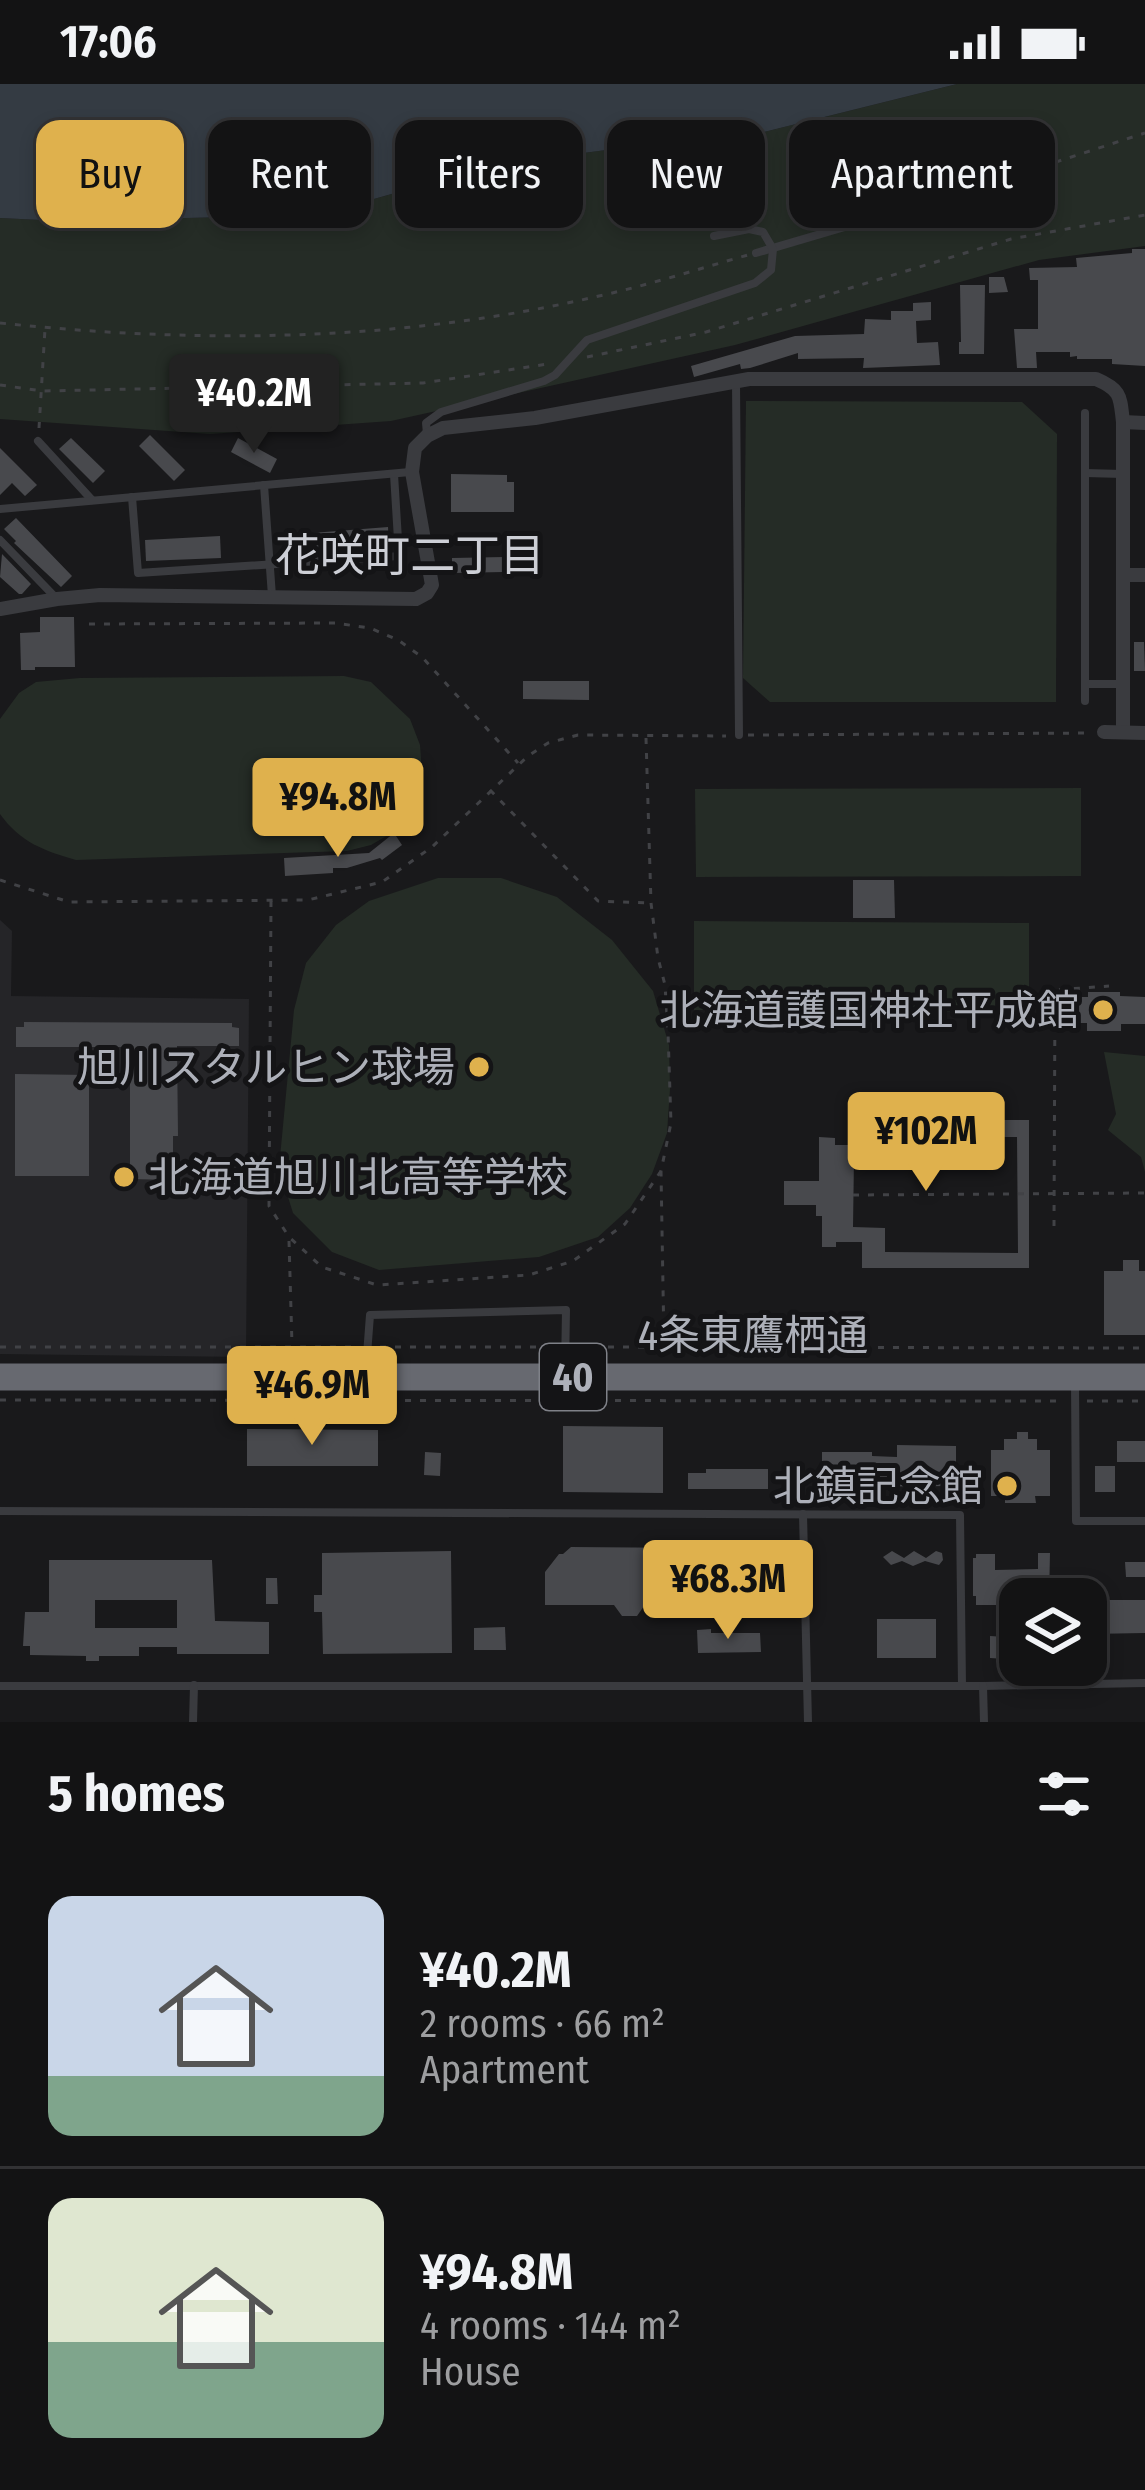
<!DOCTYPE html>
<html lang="en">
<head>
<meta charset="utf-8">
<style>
  body { margin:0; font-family:"Fira Sans Condensed","Noto Sans JP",sans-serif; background:#1c1c1d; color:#f1f3f6; height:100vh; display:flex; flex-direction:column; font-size:45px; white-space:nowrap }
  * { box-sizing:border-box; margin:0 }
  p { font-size:39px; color:#9d9ea0 }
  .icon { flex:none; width:66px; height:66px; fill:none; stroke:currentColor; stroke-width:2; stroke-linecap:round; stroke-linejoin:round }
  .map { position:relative; height:1638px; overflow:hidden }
  .details { display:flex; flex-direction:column; background:#131314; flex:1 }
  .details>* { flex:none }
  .guide { position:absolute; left:36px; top:36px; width:1074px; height:108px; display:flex; gap:24px }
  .fabs { position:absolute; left:999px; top:1494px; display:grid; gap:24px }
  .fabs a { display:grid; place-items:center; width:108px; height:108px; border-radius:24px; background:#131314; box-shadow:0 6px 18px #0003,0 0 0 3px #323234; font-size:60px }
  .price { position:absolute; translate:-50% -102px; padding:0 27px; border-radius:12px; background:#dfb14d; color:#111; font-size:39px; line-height:78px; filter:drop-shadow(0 3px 6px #0008) }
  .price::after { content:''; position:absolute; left:50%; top:72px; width:36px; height:27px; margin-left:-18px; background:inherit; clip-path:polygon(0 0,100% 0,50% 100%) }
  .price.current { background:#222; color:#fff }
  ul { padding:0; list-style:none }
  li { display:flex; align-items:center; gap:36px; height:300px; padding:0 48px }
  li+li { border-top:3px solid #323234 }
  li span { display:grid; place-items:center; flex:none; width:336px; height:240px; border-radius:24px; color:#555 }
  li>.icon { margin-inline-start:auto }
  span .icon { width:144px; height:144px; fill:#fffc; stroke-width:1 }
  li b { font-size:51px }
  h2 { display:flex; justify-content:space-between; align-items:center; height:144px; padding:0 48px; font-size:51px }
  .chip { padding:0 42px; border-radius:24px; background:#131314; box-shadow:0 6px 18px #0003,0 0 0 3px #323234; font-size:42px; line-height:108px }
  .chip.current { background:#dfb14d; color:#111 }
  .status { display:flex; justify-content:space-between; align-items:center; height:84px; padding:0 60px; background:#131314; direction:ltr }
  .status svg { height:33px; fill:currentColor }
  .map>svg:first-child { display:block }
</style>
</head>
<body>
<div class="status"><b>17:06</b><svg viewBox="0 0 49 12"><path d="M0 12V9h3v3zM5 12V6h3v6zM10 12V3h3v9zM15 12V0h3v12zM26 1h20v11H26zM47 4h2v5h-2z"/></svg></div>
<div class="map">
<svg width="1145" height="1638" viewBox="0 0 1145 1638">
  <rect width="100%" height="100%" fill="#19191b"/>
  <!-- built -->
  <polygon fill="#252528" points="0,836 12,847 11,912 249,915 246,1273 0,1270"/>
  <!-- green -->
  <g fill="#252c26">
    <polygon points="957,0 1145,0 1145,162 1039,176 735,261 391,337 210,350 0,335 0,134 61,137 228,133 349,122 498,80 622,64 728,57"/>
    <polygon points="746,317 1022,318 1057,350 1056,618 770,618 743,594"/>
    <path d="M344,592l27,6 39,37 10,26 2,28 -16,43 -11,15 -24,14 -24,6 -271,9c-32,-9 -56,-18 -76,-46v-95l19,-26 17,-11 44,-4z"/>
    <polygon points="1081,704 1081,792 696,793 695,705"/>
    <polygon points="438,794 501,794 557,813 612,856 653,907 669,961 670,1005 667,1049 652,1090 630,1124 598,1153 539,1173 379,1186 332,1168 293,1129 279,1084 294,926 306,879 336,841 369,817"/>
    <polygon points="694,837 1029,839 1029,928 694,926"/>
    <polygon points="1104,968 1145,972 1145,1088 1141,1073 1108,1046 1116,1030"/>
  </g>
  <!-- water -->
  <polygon fill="#343b43" points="0,0 957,0 728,57 622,64 498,80 349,122 228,133 61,137 0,134"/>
  <!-- building -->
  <g fill="#48494d" fill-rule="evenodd">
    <polygon points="1132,165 1145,165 1145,282 1112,280 1112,275 1077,275 1077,272 1070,273 1070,268 1036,268 1037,284 1017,284 1014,245 1038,245 1038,196 1030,196 1029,184 1077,183 1076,174 1132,169"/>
    <polygon points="989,193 1004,193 1008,208 989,209"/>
    <polygon points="960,201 985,201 984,270 959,270 959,258 961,258"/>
    <polygon points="931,218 931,236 916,237 917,259 938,258 940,281 863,284 864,274 798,275 798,269 750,284 741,285 740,280 694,293 691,282 795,252 864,250 865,235 891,236 891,227 913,227 913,219"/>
    <polygon points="150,351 185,386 174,397 139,362"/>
    <polygon points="71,354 105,387 93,399 59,365"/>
    <polygon points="238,354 277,375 270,389 231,368"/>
    <polygon points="0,364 37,401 25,412 12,399 0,411"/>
    <polygon points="451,390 507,391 507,398 514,398 514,428 451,428"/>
    <polygon points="16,434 72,492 61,503 14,459 16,457 4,445"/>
    <polygon points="388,443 389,464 314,469 312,449"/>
    <polygon points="220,452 221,474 146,477 145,456"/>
    <polygon points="2,470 31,500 22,510 19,510 0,493"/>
    <polygon points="504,473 504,488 452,489 452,474"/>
    <polygon points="40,533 74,533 75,583 35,583 35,586 21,586 20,549 40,548"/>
    <polygon points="1134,558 1144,558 1145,587 1134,587"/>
    <polygon points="523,597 589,597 589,616 523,615"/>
    <polygon points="394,749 402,761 382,776 380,774 347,784 333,784 333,789 285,792 284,774 369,769"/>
    <polygon points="853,796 894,796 895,834 853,834"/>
    <polygon points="1088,908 1120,908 1120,912 1145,913 1145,940 1121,940 1121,947 1087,947 1087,939 1061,939 1061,913 1088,913"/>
    <polygon points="24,938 232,939 232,943 239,944 239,962 177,962 178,1052 173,1052 173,1096 130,1095 130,963 16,963 16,943 24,943"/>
    <polygon points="15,990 89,991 89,1092 15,1092"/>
    <path d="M864,1036h165v148h-167v-26h-26v5h-14v-31h-6v-11h-32v-24h35v-44l16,1v7h29zM883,1053h134l1,116 -133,-1v-24l-32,-1 1,-69h29z"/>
    <polygon points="1123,1176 1139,1176 1139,1187 1145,1187 1145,1251 1104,1251 1104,1187 1123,1187"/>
    <polygon points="563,1342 663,1343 663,1409 563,1408"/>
    <polygon points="247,1345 378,1346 378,1382 247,1382"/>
    <polygon points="1017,1348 1028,1348 1028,1355 1037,1355 1037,1366 1050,1366 1050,1412 1035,1412 1036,1419 1005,1419 1005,1412 991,1412 991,1366 1004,1366 1004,1355 1017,1355"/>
    <rect x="1117" y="1357" width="28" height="21"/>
    <polygon points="897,1361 956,1362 956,1402 822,1403 822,1368 872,1368 872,1372 897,1373"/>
    <polygon points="425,1368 441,1369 440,1392 424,1391"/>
    <rect x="1095" y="1382" width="20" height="26"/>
    <polygon points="706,1385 768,1385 768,1405 688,1405 688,1389 706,1389"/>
    <polygon points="700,1458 760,1458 760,1495 687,1495 687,1522 644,1522 637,1532 622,1532 614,1521 545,1521 545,1488 559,1470 563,1470 571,1463 700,1464"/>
    <polygon points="451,1467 452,1569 323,1570 322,1528 314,1528 314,1511 322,1511 322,1469"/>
    <polygon points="892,1467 904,1474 914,1467 926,1474 936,1467 942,1469 943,1476 939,1481 925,1477 913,1482 902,1477 891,1481 883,1473"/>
    <polygon points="1038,1469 1050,1469 1049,1515 1020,1515 1020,1521 976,1521 976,1512 973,1512 973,1474 976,1474 976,1470 995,1470 995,1486 1038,1485"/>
    <path d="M49,1476h163l3,61 54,1v32h-92v-7h-38v9h-40v5h-13v-5l-56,-1v-9h-7l2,-34h24zM95,1516h82v28h-82z"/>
    <polygon points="1125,1478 1145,1478 1145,1493 1126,1493"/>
    <polygon points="266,1494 277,1494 278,1520 266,1520"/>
    <polygon points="1090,1516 1145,1516 1145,1549 1090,1550"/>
    <rect x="877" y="1535" width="59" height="39"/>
    <polygon points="505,1543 506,1566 474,1566 474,1544"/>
    <polygon points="711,1545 711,1549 760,1549 761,1568 698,1569 697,1546"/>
    <polygon points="990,1552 1020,1554 1020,1576 990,1574"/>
  </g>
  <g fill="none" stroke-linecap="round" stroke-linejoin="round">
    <!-- path -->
    <g stroke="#414246" stroke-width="3" stroke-dasharray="6 9" stroke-linecap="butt">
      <polyline points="970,106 1145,49"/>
      <path d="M0,239c198,21 403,19 599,-27 50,-11 99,-27 149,-41"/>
      <polyline points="587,273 706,248 1011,155 1145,131"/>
      <polyline points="0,301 42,307 423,299 548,280"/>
      <polyline points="39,344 45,245"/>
      <polyline points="89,540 335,539 370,544 398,556 422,573 518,679"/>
      <polyline points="748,651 1092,649"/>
      <polyline points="646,654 651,819 658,874 665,901 668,948 671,1039 661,1087 664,1260"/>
      <polyline points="490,706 598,817 649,819"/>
      <polyline points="0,796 69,818 308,816 382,798 432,763 528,672 548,659 578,651 726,652"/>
      <polyline points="271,817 269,1122 289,1153 322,1183 377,1201 529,1191 573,1177 625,1140 661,1087"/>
      <polyline points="853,1111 1145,1109"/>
      <polyline points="1054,1142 1055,906 1109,902"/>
      <polyline points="289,1157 292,1261"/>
      <polyline points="0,1263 358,1263"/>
      <polyline points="380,1263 556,1263"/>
      <polyline points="578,1263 1145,1264"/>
      <polyline points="0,1316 1065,1317"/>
      <polyline points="1087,1317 1145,1317"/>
    </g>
    <!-- lane -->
    <g stroke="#3a3b3f" stroke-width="8">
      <polyline points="756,169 960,109"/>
      <polyline points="736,299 739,651"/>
      <polyline points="427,350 426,339 441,328 544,297 555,291 587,256 755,199 771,186 773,165 763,148 749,145 714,152"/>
      <polyline points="38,357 92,416"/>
      <polyline points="1085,389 1123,390"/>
      <polyline points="264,401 272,512"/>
      <polyline points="132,413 138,489 399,472 394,390"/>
      <polyline points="0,425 410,388"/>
      <polyline points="0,456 56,514"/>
      <polyline points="1085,600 1123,600"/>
      <polyline points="1085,617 1085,329"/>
      <polyline points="366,1284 370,1231 566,1226 565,1286"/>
      <polyline points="1075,1298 1076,1437 1145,1437"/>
      <polyline points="0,1427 960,1431 962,1602"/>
      <polyline points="803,1430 808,1638"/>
      <polyline points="0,1602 983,1602 1145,1599"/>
      <polyline points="983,1602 984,1638"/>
      <polyline points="193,1638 194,1601"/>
    </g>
    <!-- street -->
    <g stroke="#3a3b3f" stroke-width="14">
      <polyline points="1123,338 1145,339"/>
      <polyline points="1123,491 1145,491"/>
      <path d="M0,525l57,-10 43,-4 316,4 11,-6 5,-8 -20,-113 3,-24 12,-12 16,-8 92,-10 214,-39h347c26,11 24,18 27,43v310"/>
      <polyline points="1104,648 1145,649"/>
    </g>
    <!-- highway -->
    <polyline stroke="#676970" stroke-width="27" points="0,1293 1145,1293"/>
  </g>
  <!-- markers -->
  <g fill="#dfb14d" stroke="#141416" stroke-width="4.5">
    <circle cx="1103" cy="926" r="12"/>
    <circle cx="479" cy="983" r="12"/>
    <circle cx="124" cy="1093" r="12"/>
    <circle cx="1007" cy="1402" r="12"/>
  </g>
  <g text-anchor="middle" stroke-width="10" stroke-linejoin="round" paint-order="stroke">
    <!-- shield labels -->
    <rect fill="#141416" stroke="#7f8188" stroke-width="3" x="540" y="1260" width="66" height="66" rx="9"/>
    <g font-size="39" font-weight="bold" fill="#adb0b9">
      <text x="573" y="1307">40</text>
    </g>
    <!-- poi labels -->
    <g font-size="42" fill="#adb0b9" stroke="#141416" text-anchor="end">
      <text x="1079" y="941">北海道護国神社平成館</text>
      <text x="455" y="998">旭川スタルヒン球場</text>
      <text x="148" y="1108" text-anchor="start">北海道旭川北高等学校</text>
      <text x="983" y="1417">北鎮記念館</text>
    </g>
    <!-- street labels -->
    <g font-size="42" fill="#adb0b9" stroke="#141416">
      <text x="753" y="1266">4条東鷹栖通</text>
    </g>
    <!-- neighbourhood labels -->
    <g font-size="45" fill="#cdcfd6" stroke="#141416">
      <text x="410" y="487">花咲町二丁目</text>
    </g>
  </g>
</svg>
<div class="fabs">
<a><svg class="icon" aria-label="layers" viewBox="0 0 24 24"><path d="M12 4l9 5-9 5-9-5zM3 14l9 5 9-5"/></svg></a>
</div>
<b class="price current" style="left:254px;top:372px">¥40.2M</b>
<b class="price" style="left:338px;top:776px">¥94.8M</b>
<b class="price" style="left:926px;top:1110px">¥102M</b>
<b class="price" style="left:312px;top:1364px">¥46.9M</b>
<b class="price" style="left:728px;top:1558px">¥68.3M</b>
<div class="guide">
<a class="chip current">Buy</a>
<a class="chip">Rent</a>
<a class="chip">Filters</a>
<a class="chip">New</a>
<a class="chip">Apartment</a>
</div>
</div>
<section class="details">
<h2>5 homes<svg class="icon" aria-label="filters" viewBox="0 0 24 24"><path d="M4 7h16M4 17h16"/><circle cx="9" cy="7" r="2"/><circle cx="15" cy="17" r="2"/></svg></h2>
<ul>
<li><span style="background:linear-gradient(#c9d6e8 75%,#7fa58c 0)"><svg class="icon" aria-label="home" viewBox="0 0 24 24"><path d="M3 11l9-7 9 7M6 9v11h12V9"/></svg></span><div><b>¥40.2M</b><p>2 rooms · 66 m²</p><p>Apartment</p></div></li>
<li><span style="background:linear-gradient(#dfe7d0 60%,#7fa58c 0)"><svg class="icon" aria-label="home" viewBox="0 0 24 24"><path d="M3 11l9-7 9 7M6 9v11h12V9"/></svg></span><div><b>¥94.8M</b><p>4 rooms · 144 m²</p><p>House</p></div></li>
</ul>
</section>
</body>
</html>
